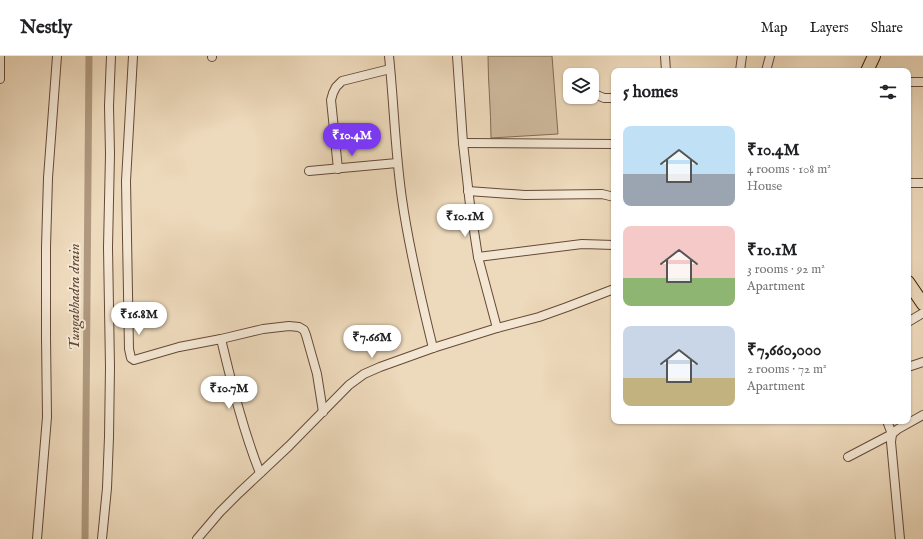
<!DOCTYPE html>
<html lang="en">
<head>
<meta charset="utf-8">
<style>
  body { margin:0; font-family:"IM FELL English",serif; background:#f2f2f2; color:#202124; height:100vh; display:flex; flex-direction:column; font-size:15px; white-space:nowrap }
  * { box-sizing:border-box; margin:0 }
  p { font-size:13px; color:#757577 }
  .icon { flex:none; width:22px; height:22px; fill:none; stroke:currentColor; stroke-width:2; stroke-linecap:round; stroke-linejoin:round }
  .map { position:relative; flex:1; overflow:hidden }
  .drawer { position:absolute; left:611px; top:12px; width:300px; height:356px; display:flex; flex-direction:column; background:#fff; border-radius:8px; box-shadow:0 1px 3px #0004 }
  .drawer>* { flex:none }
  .fabs { position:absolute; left:563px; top:12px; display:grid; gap:8px }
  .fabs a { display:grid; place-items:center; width:36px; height:36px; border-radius:8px; background:#fff; box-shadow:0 1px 3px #0004; font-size:20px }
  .price { position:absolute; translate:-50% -34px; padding:0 9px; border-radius:14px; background:#fff; color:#222; font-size:13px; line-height:26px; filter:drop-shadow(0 1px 2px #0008) }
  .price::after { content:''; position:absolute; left:50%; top:24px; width:12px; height:9px; margin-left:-6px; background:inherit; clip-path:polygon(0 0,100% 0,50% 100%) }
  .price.active { background:#7c3aed; color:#fff }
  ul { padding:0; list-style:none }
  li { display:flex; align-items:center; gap:12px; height:100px; padding:0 12px }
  li span { display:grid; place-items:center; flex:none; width:112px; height:80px; border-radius:8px; color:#555 }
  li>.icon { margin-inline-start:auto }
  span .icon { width:48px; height:48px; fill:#fffc; stroke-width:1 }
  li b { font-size:17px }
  h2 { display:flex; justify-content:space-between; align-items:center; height:48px; padding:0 12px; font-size:17px }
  header { display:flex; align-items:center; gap:24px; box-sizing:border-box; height:56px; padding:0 20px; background:#fff; border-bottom:1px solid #e0e0e0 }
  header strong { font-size:19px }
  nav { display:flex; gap:22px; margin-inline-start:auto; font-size:14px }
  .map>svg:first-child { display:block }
</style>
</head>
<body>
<header>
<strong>Nestly</strong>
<nav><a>Map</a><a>Layers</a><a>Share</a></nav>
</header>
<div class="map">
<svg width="923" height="483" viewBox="0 0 923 483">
  <rect width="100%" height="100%" fill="#edd9bb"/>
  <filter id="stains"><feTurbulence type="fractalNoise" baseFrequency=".005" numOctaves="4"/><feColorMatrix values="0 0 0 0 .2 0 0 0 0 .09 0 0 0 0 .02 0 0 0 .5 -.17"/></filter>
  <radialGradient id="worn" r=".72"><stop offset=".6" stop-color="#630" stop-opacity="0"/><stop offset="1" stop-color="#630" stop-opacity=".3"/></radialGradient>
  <!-- green -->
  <path fill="#ceb99d" stroke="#836a53" d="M488,0h64l6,78 -67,4c0,-27 -3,-55 -3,-82z"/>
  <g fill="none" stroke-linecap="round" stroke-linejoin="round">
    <!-- canal -->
    <polyline stroke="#af987e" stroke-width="7" points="85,483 89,0"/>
    <!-- street casing -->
    <g stroke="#654a36" stroke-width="10">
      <g id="street">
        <polyline points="133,0 126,125 129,293 131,302 134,304 179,291 221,283 263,273 289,270 299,271 304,274 306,279 317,318 323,356"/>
        <polyline points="212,0 212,1"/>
        <path d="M389,0c5,48 6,95 13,143 7,50 19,100 31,149"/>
        <polyline points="457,0 463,87 470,149 478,201 497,272"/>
        <polyline points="665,0 666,15"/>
        <polyline points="740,15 742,0"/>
        <polyline points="766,15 770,0"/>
        <polyline points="0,23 0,0"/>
        <polyline points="908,26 923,26"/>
        <polyline points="592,37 604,42 614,42"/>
        <polyline points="463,87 614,88"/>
        <polyline points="338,113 331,44 333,37 336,31 342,25 390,13"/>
        <polyline points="309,115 397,107"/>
        <polyline points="908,127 923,127"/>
        <polyline points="468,135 525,139 602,138 614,141"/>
        <polyline points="478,201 582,188 614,189"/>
        <polyline points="908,266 923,257"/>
        <path d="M221,283c11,46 22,91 39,134"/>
        <polyline points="908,311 923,306"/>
        <polyline points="848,401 892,378 887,365"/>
        <polyline points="37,483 47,361 46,282 46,191 48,122 57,0"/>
        <polyline points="102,483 107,432 109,381 110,311 108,191 110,98 109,50 111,0"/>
        <polyline points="197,483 220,456 239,437 289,390 349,329 364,318 380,311 433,292 497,272 539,261 567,251 614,233"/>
        <polyline points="900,483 891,386 892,378 898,373 923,359"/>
      </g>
    </g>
    <!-- primary casing -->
    <g stroke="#381b09" stroke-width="14">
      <g id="primary">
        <polyline points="867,15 874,0"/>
        <polyline points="908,226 923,248"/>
      </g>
    </g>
    <!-- street -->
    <use href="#street" stroke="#f3e6d3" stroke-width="8"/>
    <!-- primary -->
    <use href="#primary" stroke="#edd9bb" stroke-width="12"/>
  </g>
  <g text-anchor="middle" stroke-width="4" stroke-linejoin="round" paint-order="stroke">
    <!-- water labels -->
    <g font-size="15" font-style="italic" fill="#624732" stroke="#f3e6d3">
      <text transform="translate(74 241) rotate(-90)" y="5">Tungabhadra drain</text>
    </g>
  </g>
  <rect width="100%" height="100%" filter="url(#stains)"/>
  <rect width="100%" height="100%" fill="url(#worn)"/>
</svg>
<div class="fabs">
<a><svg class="icon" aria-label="layers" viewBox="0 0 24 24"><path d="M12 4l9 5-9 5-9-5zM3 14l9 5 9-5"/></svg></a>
</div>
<b class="price active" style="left:352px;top:101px">₹10.4M</b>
<b class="price" style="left:465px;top:182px">₹10.1M</b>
<b class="price" style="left:139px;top:280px">₹16.8M</b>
<b class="price" style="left:372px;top:303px">₹7.66M</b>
<b class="price" style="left:229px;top:354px">₹10.7M</b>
<section class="drawer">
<h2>5 homes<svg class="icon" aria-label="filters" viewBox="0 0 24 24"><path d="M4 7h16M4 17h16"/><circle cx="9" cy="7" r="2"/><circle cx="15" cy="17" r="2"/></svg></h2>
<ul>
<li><span style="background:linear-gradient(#bfe0f5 60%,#9aa5b1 0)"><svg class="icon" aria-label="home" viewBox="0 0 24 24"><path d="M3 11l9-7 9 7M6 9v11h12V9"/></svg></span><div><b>₹10.4M</b><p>4 rooms · 108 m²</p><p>House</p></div></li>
<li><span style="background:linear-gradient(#f6c9c9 65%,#8fb573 0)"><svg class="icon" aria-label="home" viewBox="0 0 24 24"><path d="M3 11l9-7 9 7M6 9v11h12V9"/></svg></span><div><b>₹10.1M</b><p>3 rooms · 92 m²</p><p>Apartment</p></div></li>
<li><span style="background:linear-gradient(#c9d6e8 65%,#c2b280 0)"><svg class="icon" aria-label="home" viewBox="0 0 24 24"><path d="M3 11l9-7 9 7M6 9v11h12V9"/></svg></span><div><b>₹7,660,000</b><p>2 rooms · 72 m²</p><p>Apartment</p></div></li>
</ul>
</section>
</div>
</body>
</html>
